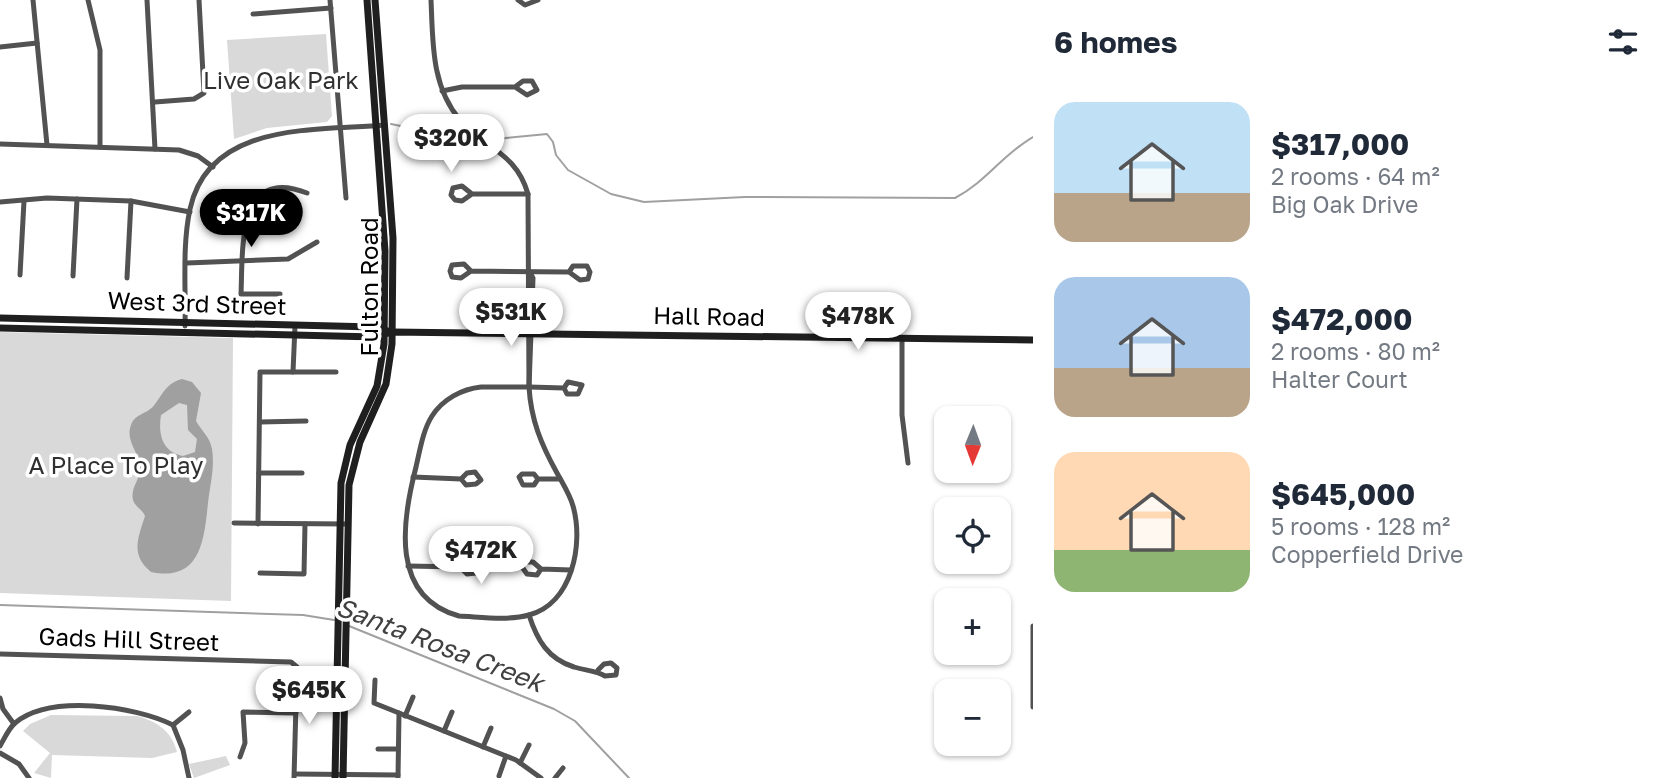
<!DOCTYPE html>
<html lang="en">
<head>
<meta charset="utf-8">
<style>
  body { margin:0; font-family:"Golos Text",sans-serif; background:#f6f6f7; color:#1f2937; height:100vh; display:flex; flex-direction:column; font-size:26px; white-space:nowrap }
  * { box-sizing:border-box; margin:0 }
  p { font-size:23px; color:#747a83 }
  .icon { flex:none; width:38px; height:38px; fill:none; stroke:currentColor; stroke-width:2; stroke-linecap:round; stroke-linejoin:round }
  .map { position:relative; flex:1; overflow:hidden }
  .drawer { display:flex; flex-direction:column; background:#fff; width:630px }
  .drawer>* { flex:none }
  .needle { width:46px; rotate:181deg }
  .tools { position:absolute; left:934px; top:406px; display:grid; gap:14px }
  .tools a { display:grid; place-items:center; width:77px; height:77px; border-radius:14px; background:#fff; box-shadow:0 2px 5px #0004; font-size:35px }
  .price { position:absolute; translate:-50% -60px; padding:0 16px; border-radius:24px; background:#fff; color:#222; font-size:23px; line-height:46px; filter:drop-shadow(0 2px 4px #0008) }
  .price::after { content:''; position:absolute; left:50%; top:42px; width:21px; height:16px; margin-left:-10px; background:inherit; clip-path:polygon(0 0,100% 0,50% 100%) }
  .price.active { background:#000; color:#fff }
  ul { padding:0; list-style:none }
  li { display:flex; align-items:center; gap:21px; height:175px; padding:0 21px }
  li span { display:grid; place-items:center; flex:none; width:196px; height:140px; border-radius:21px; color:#555 }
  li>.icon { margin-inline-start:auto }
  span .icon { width:84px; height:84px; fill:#fffc; stroke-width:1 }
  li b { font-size:30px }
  h2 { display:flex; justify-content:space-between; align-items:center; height:84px; padding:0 21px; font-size:30px }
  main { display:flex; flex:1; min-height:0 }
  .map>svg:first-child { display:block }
</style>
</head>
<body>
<main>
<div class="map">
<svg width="1033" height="778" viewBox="0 0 1033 778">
  <rect width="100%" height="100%" fill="#fff"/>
  <!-- green -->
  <g fill="#d9d9d9">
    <polygon points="326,34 332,116 327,122 267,128 234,139 227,40"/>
    <polygon points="0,332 233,338 231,601 0,593"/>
    <path d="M51,715l86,1c19,5 35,15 40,36l-25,6 -100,-3 -1,23 -17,-5 16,-20 -27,-22 7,-7z"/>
    <polygon points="226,756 230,765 194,778 189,764"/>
  </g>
  <!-- water -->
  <path fill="#a0a0a0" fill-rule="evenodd" d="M182,379l10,3 9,11 -5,28c5,9 14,16 16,28 3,18 -2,36 -4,54 -4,39 -8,79 -57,69 -21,-17 -13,-34 -6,-56 -2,-6 -10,-9 -12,-16 -3,-13 8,-20 7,-34 -1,-14 -15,-25 -9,-41 4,-12 18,-11 24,-21 8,-11 13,-22 27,-25zM179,403l8,2 1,25 9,9 -2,13 -12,4c-21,-4 -25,-22 -22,-41z"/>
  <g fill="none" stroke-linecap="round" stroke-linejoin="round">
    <!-- stream -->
    <g stroke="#a0a0a0" stroke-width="2">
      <polyline points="391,124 478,142"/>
      <path d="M496,139l51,-5 6,8 3,13 12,15 43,24 33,8 101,-5 210,1c31,-16 48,-44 78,-61"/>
      <polyline points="0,605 303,615 334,620"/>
      <polyline points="349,626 554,709 575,721 629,778"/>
    </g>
    <!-- street -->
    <g stroke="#525252" stroke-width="5">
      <polyline points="33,0 47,145"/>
      <polyline points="88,0 100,50 100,147"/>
      <polyline points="147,0 155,149"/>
      <polyline points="330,0 346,198"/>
      <path d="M431,0c2,42 0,86 29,120 25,29 56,32 68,74l1,193"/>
      <polyline points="518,0 525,5 538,0"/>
      <polyline points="253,14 331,8"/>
      <polyline points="0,47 37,43"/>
      <polyline points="442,91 462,87 515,87 527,95 537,90 532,81 523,81 515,87"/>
      <polyline points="155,102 194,99 204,93 199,0"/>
      <polyline points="0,144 179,150 198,156 213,167"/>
      <polyline points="472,194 462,201 455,200 451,195 453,188 462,186 472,194 528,194"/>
      <polyline points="0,202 47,198 131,201 190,212"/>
      <polyline points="187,263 288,259 317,242"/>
      <polyline points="471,271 461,278 452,277 450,271 452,265 464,264 471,271 569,272 580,280 588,279 590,272 587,266 573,266 569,272"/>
      <polyline points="20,275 24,201"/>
      <polyline points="73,276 77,199"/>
      <polyline points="127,278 131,201"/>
      <path d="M280,294h-39c2,-43 -5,-129 66,-101"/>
      <path d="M185,326c1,-38 -3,-80 5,-117 19,-88 126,-78 195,-84"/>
      <polyline points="902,339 902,415 908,463"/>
      <polyline points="293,372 295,326"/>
      <path d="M481,387h48c2,33 12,57 28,86 6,11 13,22 16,33 11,38 -1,98 -44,109 -21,6 -48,2 -70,1 -69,-19 -57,-95 -43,-149 4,-17 7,-37 16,-51 11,-17 30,-27 49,-29z"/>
      <polyline points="529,387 533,278 530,272"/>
      <polyline points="529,387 564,388 567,394 578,394 582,385 568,382 564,388"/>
      <polyline points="260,422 306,421"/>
      <polyline points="259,473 302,473"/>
      <polyline points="413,477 461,479 466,485 476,484 481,480 475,472 467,473 461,479"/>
      <polyline points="538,479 534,485 523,485 519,477 522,474 534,474 538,479 560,479"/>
      <polyline points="234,523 348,524"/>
      <polyline points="258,524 260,372 336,372"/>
      <polyline points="408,566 460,567 467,574 476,573 479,565 465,562 460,567"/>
      <polyline points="541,569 537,575 527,574 522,567 525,562 533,562 541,569 571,570"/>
      <polyline points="260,573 304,574 305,524"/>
      <path d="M529,615c8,25 19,44 45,52 12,4 21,3 31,9l11,-1 1,-7 -6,-5 -7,1 -6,6"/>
      <polyline points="1033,626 1033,707"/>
      <polyline points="0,654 291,662 297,667 294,778"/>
      <polyline points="375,680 374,703 399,713"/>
      <polyline points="0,698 3,709 14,724"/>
      <polyline points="405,716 413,697"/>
      <polyline points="173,725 189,712"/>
      <polyline points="444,731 452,712"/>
      <path d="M0,746c4,-7 9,-18 15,-23 35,-29 120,-17 158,2l10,25 6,28"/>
      <polyline points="483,747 491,728"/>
      <polyline points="378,749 398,749"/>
      <polyline points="0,753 19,764 29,778"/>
      <polyline points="240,757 245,743 243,712 296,713"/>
      <polyline points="520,763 529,745"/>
      <polyline points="295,774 398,775"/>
      <polyline points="499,776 506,756"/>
      <polyline points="398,778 399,713 516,760 541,778"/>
      <polyline points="555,778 563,768"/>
    </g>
    <!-- secondary -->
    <g stroke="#1f1f1f" stroke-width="7">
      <polyline points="0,318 374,327 388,331"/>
      <polyline points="0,328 375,337 392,332 1033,340"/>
      <polyline points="335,778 341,483 350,445 377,386 384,344 385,251 367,0"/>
      <polyline points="343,778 349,485 360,442 386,384 392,344 393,238 375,0"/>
    </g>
  </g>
  <g text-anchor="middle" stroke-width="7" stroke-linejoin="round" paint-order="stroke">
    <!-- park labels -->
    <g font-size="24" fill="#303030" stroke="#fff">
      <text x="281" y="89">Live Oak Park</text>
      <text x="116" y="474">A Place To Play</text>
    </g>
    <!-- street labels -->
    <g font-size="24" fill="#000" stroke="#fff">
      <text transform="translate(370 287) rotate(-90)" y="8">Fulton Road</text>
      <text transform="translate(197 304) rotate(2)" y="8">West 3rd Street</text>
      <text transform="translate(709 317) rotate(1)" y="8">Hall Road</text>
      <text transform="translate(129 640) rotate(2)" y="8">Gads Hill Street</text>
    </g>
    <!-- water labels -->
    <g font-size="26" font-style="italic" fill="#414141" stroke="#fff">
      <text transform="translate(440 645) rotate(21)" y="9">Santa Rosa Creek</text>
    </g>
  </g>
</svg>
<div class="tools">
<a><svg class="needle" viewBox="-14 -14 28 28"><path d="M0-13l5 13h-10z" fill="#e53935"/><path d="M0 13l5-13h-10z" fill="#747a83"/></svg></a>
<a><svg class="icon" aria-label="locate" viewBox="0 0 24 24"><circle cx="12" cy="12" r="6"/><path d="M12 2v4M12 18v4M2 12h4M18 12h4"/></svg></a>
<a>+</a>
<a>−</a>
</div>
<b class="price" style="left:451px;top:174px">$320K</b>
<b class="price active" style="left:251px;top:249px">$317K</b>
<b class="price" style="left:511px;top:348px">$531K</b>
<b class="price" style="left:858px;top:352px">$478K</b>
<b class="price" style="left:481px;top:586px">$472K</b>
<b class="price" style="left:309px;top:726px">$645K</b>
</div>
<section class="drawer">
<h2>6 homes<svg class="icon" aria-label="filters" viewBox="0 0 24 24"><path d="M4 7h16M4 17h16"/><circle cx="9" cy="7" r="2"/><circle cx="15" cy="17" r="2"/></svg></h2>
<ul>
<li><span style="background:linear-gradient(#bfe0f5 65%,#b9a48a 0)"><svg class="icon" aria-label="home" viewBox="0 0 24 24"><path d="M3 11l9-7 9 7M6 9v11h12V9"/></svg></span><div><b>$317,000</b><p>2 rooms · 64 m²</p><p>Big Oak Drive</p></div></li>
<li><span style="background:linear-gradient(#a9c7e8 65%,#b9a48a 0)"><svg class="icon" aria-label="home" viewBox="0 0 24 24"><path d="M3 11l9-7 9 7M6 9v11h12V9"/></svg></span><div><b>$472,000</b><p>2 rooms · 80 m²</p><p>Halter Court</p></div></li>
<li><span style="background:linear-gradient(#ffd9b3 70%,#8fb573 0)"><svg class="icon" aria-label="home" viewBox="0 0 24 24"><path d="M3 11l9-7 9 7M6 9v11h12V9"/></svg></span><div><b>$645,000</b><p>5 rooms · 128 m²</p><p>Copperfield Drive</p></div></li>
</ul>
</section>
</main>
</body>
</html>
